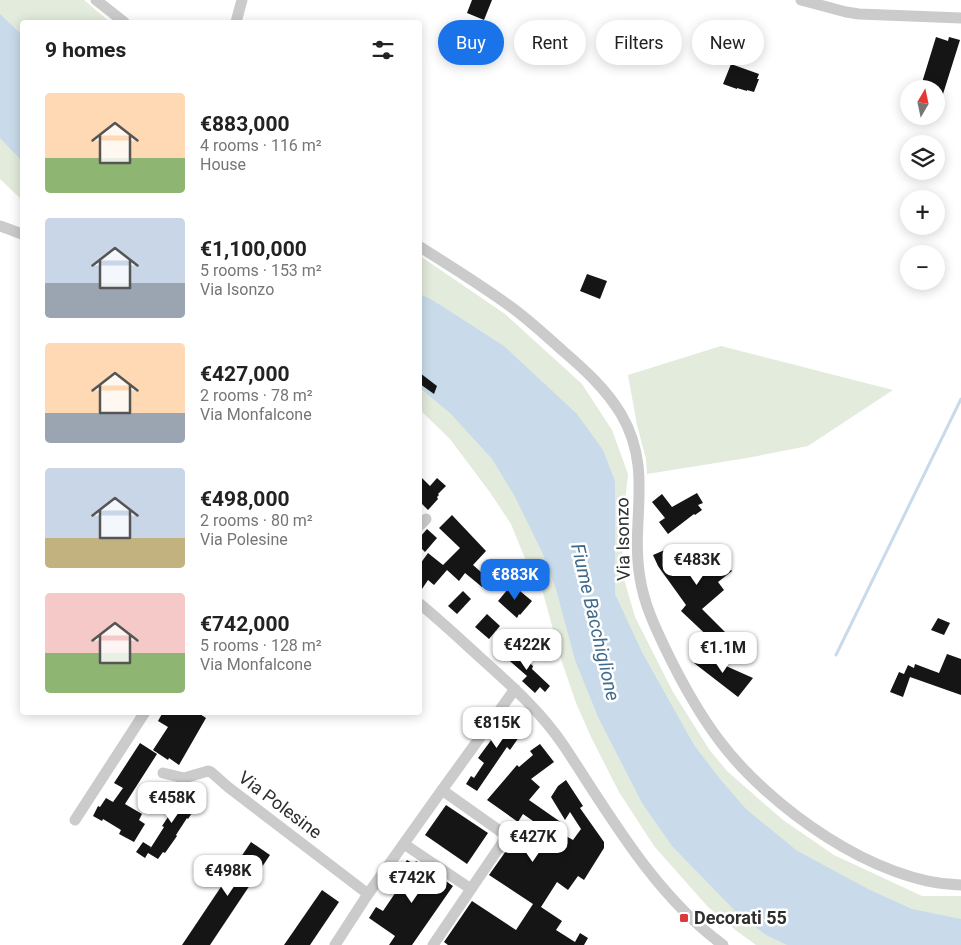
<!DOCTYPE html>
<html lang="en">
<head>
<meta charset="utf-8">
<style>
  body { margin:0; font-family:Roboto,sans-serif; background:#f6f6f6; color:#222; height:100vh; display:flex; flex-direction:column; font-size:19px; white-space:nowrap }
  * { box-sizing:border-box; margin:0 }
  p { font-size:16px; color:#767676 }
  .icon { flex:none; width:28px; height:28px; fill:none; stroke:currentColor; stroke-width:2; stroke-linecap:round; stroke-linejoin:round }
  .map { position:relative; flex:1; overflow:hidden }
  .sheet { position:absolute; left:20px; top:20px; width:402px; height:695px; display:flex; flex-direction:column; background:#fff; border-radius:5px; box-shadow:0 2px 12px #0003 }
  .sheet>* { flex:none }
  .banner { position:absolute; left:438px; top:20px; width:448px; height:45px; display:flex; gap:10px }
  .needle { width:32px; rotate:9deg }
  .tools { position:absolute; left:900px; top:80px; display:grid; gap:10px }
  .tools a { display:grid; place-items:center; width:45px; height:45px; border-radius:50%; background:#fff; box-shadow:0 2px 12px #0003; font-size:25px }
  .price { position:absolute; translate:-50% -42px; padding:0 11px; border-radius:10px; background:#fff; color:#222; font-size:16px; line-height:32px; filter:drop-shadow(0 1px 2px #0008) }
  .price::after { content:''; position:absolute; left:50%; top:30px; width:15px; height:11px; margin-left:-8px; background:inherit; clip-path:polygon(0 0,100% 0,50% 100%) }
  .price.selected { background:#1a73e8; color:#fff }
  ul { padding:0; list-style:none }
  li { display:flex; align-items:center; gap:15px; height:125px; padding:0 25px }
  li span { display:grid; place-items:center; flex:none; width:140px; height:100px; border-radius:5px; color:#555 }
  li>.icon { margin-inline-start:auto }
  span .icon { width:60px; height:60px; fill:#fffc; stroke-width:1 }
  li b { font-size:21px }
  h2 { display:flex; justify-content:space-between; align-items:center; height:60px; padding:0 25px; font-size:21px }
  .tag { padding:0 18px; border-radius:22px; background:#fff; box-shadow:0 2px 12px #0003; font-size:18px; line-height:45px }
  .tag.selected { background:#1a73e8; color:#fff }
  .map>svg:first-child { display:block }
</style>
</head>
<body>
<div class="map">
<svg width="961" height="945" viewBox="0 0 961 945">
  <rect width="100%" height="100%" fill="#fff"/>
  <!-- green -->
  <g fill="#e3ebdc">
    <polygon points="0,0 84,0 110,22 22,22 22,200 0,179"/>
    <polygon points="420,256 505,314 582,384 612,430 628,474 623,523 622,572 635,617 673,692 709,749 727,771 783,820 834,855 922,896 961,896 961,945 756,945 738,932 708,907 654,846 619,792 592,739 576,703 562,662 543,593 524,556 511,524 489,491 450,439 420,410"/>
    <polygon points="721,346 893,390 808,446 747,458 647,474 646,459 637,425 628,375"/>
  </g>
  <!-- water -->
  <g fill="#c9dbea">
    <polygon points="0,14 22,35 22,161 0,138"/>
    <polygon points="420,294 434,301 504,346 577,414 603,450 615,481 615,594 642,652 694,745 720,779 746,809 796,850 868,889 912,909 961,919 961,945 787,945 766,935 739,915 672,846 642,803 598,717 575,660 556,589 542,552 514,495 492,459 451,414 420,388"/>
  </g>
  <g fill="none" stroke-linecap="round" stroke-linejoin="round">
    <!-- stream -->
    <polyline stroke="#c9dbea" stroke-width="3" points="836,655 961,399"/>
  </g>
  <!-- building -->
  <g fill="#151515">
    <polygon points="472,0 492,0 484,20 467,13"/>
    <polygon points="746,23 755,26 751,40 741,37"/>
    <polygon points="714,28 734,34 729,51 709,45"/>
    <polygon points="936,37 948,41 949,37 960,40 938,110 936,110 936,89 920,89"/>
    <polygon points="731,64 759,74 757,79 759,79 754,92 747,90 747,91 737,88 737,89 723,84"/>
    <polygon points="587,274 607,281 600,299 580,291"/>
    <polygon points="420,373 437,386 434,394 420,384"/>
    <polygon points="420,476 430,486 437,478 446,486 438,494 439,495 437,497 438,499 428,510 420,502"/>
    <polygon points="697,493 703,503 698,505 702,510 695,515 694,514 668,534 659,522 665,518 652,502 662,494 672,507"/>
    <polygon points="452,515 486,551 473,565 489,579 482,587 465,573 459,581 447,570 434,585 428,580 420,592 420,564 428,553 443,565 460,548 439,528"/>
    <polygon points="427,529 437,538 425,552 420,547 420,537"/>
    <polygon points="709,545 732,571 718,582 724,590 702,609 725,632 715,643 681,611 686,605 658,566 653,555 667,549 671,559 678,569"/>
    <polygon points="514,586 532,601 520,615 519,614 517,618 498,601 508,589 510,590"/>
    <polygon points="463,591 471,599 457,614 448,606"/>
    <polygon points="487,614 500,626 489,639 475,627"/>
    <polygon points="938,618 950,623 944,635 931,630"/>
    <polygon points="511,647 533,666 532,669 550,686 545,692 540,687 535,693 522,681 527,676 504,656"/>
    <polygon points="697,651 710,661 714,656 726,666 753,678 738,697 694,663 695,661 693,656"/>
    <polygon points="947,654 961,659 961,695 910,677 903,697 890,692 899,672 904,674 908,665 914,668 915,664 939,673"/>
    <polygon points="163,712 197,712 206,718 179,765 169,758 168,760 153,750 168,727 158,721"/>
    <polygon points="508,714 526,727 510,750 507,747 477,791 466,784 471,776 474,778 484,763 478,758 500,728 499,728"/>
    <polygon points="140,743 157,754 125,804 142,814 139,820 145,824 134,842 119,834 121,830 103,819 102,821 93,816 98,806 100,807 106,798 113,802 123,788 114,783"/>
    <polygon points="540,744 554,762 531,779 540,787 529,800 562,823 557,831 573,840 581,829 570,812 565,820 551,797 558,786 566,780 583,806 580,808 604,842 604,848 584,880 578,876 568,890 557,882 541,907 562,921 556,930 575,942 580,933 588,938 584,945 448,945 444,942 472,901 516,930 533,904 489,875 513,841 517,843 521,837 542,851 553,835 523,814 518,822 487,800 517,765 519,767 533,755 530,751"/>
    <polygon points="191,788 203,796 188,819 187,818 176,835 177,836 165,853 163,852 158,859 148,853 145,858 136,852 143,842 151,847 150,849 164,827 162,826 170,814 164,810 173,797 180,802"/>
    <polygon points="446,805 488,833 467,864 425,835"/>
    <polygon points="251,842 270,855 210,945 182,945"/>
    <polygon points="407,860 414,864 416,861 453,886 412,945 389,945 395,936 369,918 376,907 383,911 404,880 397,875"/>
    <polygon points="322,890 339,902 310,945 284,945"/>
  </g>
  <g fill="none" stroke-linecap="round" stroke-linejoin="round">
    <!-- minor -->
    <g stroke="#cbcbcb" stroke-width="11">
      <polyline points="96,0 124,22"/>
      <polyline points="801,0 846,12 859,14 961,18"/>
      <polyline points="236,22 242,0"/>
      <polyline points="0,226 22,234"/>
      <path d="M420,247c29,18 59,37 87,57 20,14 38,31 56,47 21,18 43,38 58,63 33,56 9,106 19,164 4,26 15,49 26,72 15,31 32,62 53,90 49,66 157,144 242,145"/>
      <polyline points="420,525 426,519"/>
      <path d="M420,604c22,18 42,37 63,56 30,27 59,53 81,86 47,71 90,148 159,199"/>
      <polyline points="163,773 184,778 208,771 211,772 228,787 368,894"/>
      <polyline points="75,820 145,712"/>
      <polyline points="404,844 471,889"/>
      <polyline points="335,945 368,894 442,790 515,689"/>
      <polyline points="433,945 507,836 442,790"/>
    </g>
  </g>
  <!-- markers -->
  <rect fill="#dd383b" stroke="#fff" stroke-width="2" x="679" y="913" width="10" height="10" rx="2.5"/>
  <g text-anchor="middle" stroke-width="5" stroke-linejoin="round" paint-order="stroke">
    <!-- street labels -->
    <g font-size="18" fill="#2e2e2e" stroke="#fff">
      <text transform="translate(623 539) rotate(-91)" y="6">Via Isonzo</text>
      <text transform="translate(280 805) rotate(37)" y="6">Via Polesine</text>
    </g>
    <!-- poi labels -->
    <g font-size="18" font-weight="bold" fill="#2e2e2e" stroke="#fff" text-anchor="start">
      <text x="694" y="924">Decorati 55</text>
    </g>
    <!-- water labels -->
    <g font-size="19" font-style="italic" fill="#406a8c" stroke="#fff">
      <text transform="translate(596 622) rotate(77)" y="7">Fiume Bacchiglione</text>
    </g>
  </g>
</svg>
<div class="tools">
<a><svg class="needle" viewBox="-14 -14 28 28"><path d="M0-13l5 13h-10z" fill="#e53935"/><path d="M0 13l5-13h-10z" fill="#767676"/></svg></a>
<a><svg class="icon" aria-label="layers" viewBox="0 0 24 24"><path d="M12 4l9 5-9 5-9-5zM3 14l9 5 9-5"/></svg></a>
<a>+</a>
<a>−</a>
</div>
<b class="price" style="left:697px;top:586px">€483K</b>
<b class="price selected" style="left:515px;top:601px">€883K</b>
<b class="price" style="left:527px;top:671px">€422K</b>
<b class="price" style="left:723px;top:674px">€1.1M</b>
<b class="price" style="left:497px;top:749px">€815K</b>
<b class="price" style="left:172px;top:824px">€458K</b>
<b class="price" style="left:533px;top:863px">€427K</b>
<b class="price" style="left:228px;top:897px">€498K</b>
<b class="price" style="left:412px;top:904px">€742K</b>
<div class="banner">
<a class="tag selected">Buy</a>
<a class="tag">Rent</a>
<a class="tag">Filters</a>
<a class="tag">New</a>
</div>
<section class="sheet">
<h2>9 homes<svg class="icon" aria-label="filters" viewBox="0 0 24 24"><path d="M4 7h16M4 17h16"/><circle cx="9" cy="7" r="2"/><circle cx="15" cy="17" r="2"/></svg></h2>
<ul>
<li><span style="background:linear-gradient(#ffd9b3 65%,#8fb573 0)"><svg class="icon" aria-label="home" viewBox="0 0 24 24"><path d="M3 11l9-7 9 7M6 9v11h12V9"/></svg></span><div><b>€883,000</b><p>4 rooms · 116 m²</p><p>House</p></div></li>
<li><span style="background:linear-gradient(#c9d6e8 65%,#9aa5b1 0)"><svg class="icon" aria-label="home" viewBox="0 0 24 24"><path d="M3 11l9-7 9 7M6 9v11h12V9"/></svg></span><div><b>€1,100,000</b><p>5 rooms · 153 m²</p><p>Via Isonzo</p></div></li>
<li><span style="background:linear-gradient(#ffd9b3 70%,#9aa5b1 0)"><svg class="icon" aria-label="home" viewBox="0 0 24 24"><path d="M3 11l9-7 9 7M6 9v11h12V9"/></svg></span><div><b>€427,000</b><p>2 rooms · 78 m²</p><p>Via Monfalcone</p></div></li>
<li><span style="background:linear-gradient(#c9d6e8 70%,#c2b280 0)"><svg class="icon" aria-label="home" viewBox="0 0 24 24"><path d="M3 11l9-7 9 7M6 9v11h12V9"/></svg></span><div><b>€498,000</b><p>2 rooms · 80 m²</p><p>Via Polesine</p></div></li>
<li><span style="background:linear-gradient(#f6c9c9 60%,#8fb573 0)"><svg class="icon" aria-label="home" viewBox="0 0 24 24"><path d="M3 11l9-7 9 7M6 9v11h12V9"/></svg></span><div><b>€742,000</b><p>5 rooms · 128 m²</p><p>Via Monfalcone</p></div></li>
</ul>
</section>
</div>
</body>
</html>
